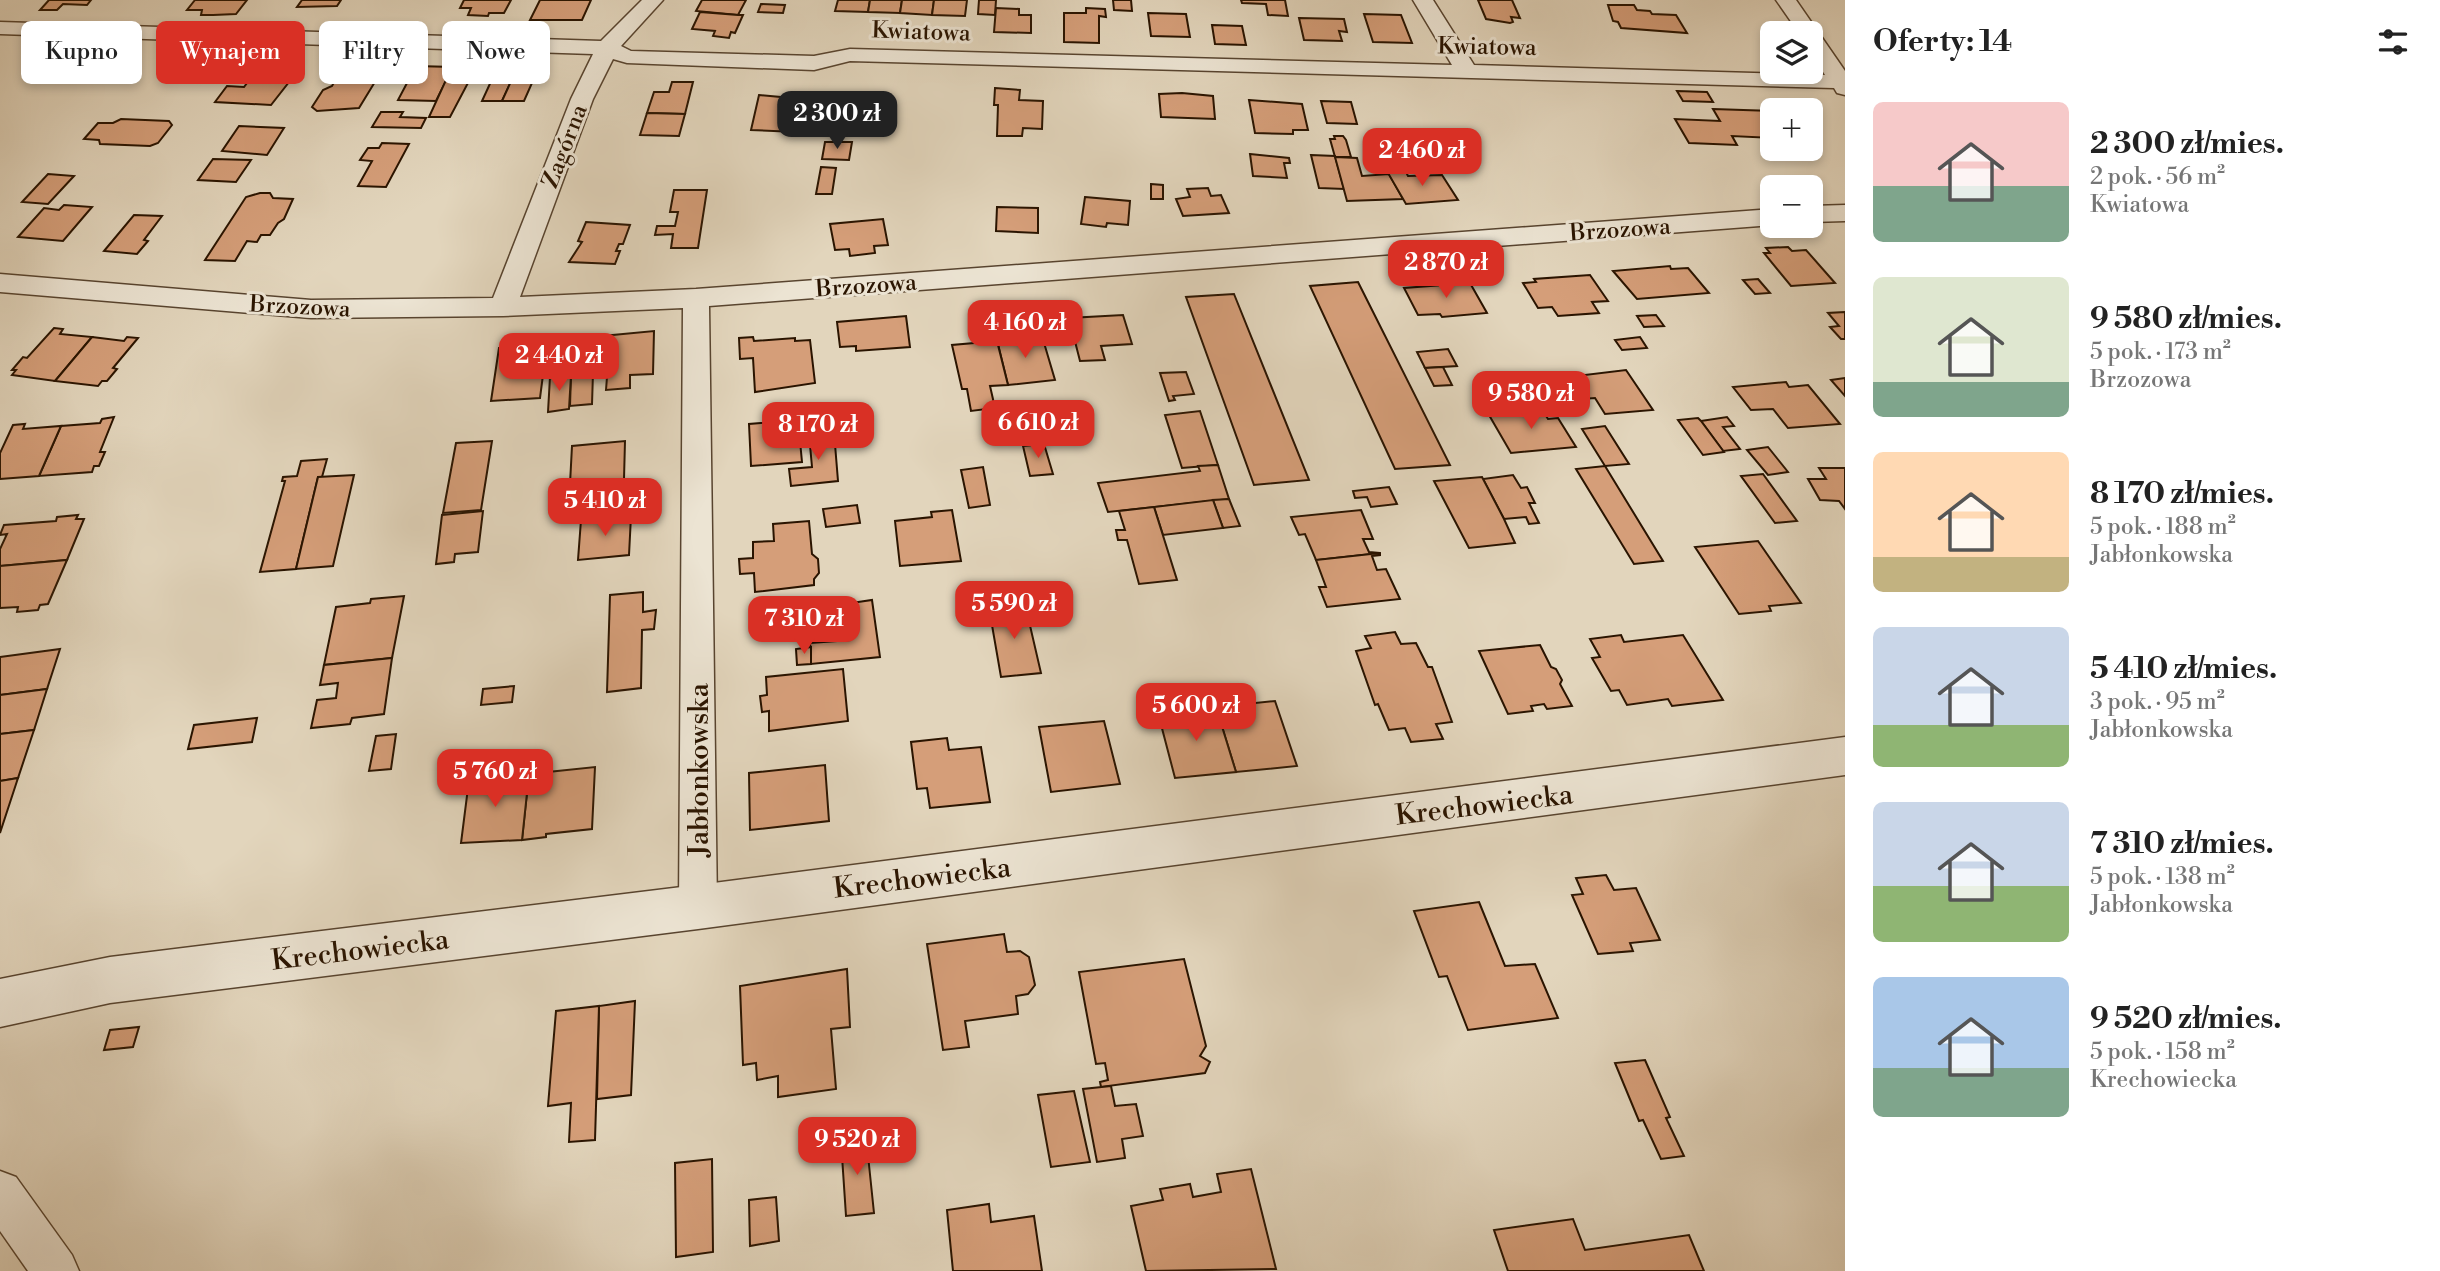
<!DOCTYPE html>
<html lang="pl">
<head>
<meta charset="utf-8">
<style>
  body { margin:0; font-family:"Libre Bodoni",serif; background:#f2f2f2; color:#222; height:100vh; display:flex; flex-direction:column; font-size:26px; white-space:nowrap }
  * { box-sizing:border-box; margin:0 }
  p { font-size:23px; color:#767676 }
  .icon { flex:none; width:38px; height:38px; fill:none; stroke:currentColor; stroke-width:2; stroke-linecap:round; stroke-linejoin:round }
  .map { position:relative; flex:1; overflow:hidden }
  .details { display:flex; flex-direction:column; background:#fff; width:595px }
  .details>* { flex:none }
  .banner { position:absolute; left:21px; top:21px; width:665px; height:63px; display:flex; gap:14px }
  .tools { position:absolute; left:1760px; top:21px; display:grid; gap:14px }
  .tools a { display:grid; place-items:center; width:63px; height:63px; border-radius:10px; background:#fff; box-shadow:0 4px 10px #0003; font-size:35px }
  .price { position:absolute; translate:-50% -60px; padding:0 16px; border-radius:14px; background:#d93025; color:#fff; font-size:23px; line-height:46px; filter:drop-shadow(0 2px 4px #0008) }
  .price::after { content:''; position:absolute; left:50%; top:42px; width:21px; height:16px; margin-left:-10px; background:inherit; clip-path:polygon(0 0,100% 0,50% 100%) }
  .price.current { background:#222; color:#fff }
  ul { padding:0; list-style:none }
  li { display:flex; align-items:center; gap:21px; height:175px; padding:0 28px }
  li span { display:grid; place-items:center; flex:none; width:196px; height:140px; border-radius:10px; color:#555 }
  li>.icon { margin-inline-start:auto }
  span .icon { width:84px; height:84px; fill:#fffc; stroke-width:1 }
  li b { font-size:30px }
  h2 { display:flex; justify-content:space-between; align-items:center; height:84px; padding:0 28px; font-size:30px }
  .pill { padding:0 24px; border-radius:10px; background:#fff; box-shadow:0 4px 10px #0003; font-size:24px; line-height:63px }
  .pill.current { background:#d93025; color:#fff }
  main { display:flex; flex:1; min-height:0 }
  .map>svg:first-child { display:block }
</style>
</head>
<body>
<main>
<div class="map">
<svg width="1845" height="1271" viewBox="0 0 1845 1271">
  <rect width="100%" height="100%" fill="#e2d5bc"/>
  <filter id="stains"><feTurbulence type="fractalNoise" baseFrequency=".00286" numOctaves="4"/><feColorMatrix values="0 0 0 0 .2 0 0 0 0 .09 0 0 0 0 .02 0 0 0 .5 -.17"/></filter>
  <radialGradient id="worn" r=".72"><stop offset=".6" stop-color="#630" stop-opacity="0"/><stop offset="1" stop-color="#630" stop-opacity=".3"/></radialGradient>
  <!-- building -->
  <g fill="#d59e79" stroke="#2a1400" stroke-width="2">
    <polygon points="49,0 91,0 87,5 63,4 57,10 40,10"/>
    <polygon points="195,0 247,0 236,14 213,15 201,15 202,10 187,10"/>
    <polygon points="302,0 341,0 337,6 297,7"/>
    <polygon points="464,0 511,0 504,13 489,13 488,16 468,15 471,8 460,8"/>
    <polygon points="540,0 591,0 582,20 530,20"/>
    <polygon points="702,0 746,0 738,15 696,11"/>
    <polygon points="838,0 870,0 868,12 835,11"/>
    <polygon points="870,0 902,0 900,13 868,12"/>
    <polygon points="902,0 934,0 932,15 900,13"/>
    <polygon points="934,0 967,0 965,16 932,15"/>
    <polygon points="979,0 996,0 995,15 978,14"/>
    <polygon points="1113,0 1131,0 1132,11 1114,10"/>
    <polygon points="1241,0 1285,0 1288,16 1268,15 1266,4 1242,3"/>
    <polygon points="1478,0 1512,0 1520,18 1511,17 1513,22 1510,23 1486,19"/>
    <polygon points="761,4 785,5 783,13 758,12"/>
    <polygon points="1608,5 1634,5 1637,10 1650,11 1652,14 1676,15 1687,33 1621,28 1618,22 1613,21"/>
    <polygon points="996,8 1019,9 1019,15 1031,15 1031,33 994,32"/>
    <polygon points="1086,8 1105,9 1106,17 1099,16 1099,43 1064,42 1064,13 1086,13"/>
    <polygon points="700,12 738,15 743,15 735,33 731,32 729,38 713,36 715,31 692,29"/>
    <polygon points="1148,13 1186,14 1190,37 1151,36"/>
    <polygon points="1364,14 1401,15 1412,43 1373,42"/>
    <polygon points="1299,18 1344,19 1347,32 1339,31 1342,41 1304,40"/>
    <polygon points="1212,25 1242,26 1246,45 1215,44"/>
    <polygon points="191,48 227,48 219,61 183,62"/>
    <polygon points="277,63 286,63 285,68 300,68 271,105 215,102 227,86 244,87 259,67 272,67"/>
    <polygon points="499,64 519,64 502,101 482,101"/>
    <polygon points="519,64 540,65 524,101 502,101"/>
    <polygon points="416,66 453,67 436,101 398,100"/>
    <polygon points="341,70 381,72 359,108 317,111 312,107 323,90 332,86"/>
    <polygon points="446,80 469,81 450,117 429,117"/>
    <polygon points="672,82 693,82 685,114 647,113 654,92 669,92"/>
    <polygon points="995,88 1020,90 1019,100 1043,101 1042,129 1023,128 1022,136 997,136 998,105 994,105"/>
    <polygon points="1677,91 1707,92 1713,102 1683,101"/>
    <polygon points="1182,93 1213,96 1215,119 1161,117 1159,94"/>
    <polygon points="759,95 802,99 796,132 751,130"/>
    <polygon points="1249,100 1302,104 1308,130 1293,130 1293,134 1255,133"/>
    <polygon points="1321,101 1351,102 1357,124 1327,123"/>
    <polygon points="1713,109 1773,111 1773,138 1732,136 1737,145 1689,143 1675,119 1720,121"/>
    <polygon points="381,112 403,112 400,117 426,118 421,128 372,127"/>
    <polygon points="647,113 685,114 679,136 640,135"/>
    <polygon points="121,119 169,121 172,125 158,143 150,146 100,144 99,140 84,139 98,123 113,123"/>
    <polygon points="239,126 284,128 267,155 222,151"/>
    <polygon points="1334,136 1343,136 1346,140 1351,157 1335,157 1330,139 1335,139"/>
    <polygon points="825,142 852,142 849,160 822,159"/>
    <polygon points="382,143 409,144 386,187 358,186 372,161 360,160 368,148 379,148"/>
    <polygon points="1250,154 1289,158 1290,163 1284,163 1287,178 1253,176"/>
    <polygon points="1311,155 1335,156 1344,189 1319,188"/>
    <polygon points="1335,157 1357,158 1362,176 1389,174 1403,199 1347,201"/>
    <polygon points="213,159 251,160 236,182 198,180"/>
    <polygon points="821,167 836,168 832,194 816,194"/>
    <polygon points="1406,172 1408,176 1442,175 1458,200 1406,204 1388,173"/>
    <polygon points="48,174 74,176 48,204 22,202"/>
    <polygon points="1151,184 1163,185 1163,199 1151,199"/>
    <polygon points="1208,188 1211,196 1221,195 1229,213 1183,216 1176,199 1190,197 1187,189"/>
    <polygon points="674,190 707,190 698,248 671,248 673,234 655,235 657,226 675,226 678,212 670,212"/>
    <polygon points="260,193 270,193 273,198 293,199 284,219 278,223 270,235 261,235 257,242 247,241 235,261 205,260 246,197"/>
    <polygon points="1085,197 1130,201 1128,225 1107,223 1106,227 1081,224"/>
    <polygon points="64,205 92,207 63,241 18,237 44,208 59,210"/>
    <polygon points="997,207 1038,208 1038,233 996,231"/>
    <polygon points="134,215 162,216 144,240 148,241 137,254 104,251"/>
    <polygon points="883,219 888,245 874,246 875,253 850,256 849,249 835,250 830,224"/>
    <polygon points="586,222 630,225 623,244 619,244 616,251 620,251 615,264 569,262 582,242 578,241"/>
    <polygon points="1788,247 1792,251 1806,250 1835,283 1791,286 1764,253 1770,253 1766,248"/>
    <polygon points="1670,266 1671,269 1688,268 1709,293 1637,299 1613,271"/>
    <polygon points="1590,275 1608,301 1592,302 1599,313 1558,316 1552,307 1538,308 1523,283 1536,282 1534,279"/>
    <polygon points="1758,279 1770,293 1755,294 1743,280"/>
    <polygon points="1358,282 1450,465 1395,469 1310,286"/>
    <polygon points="1470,283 1487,313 1442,317 1440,314 1418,315 1404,288"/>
    <polygon points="1234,294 1309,480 1254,485 1186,297"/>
    <polygon points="1845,312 1845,339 1841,339 1830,327 1839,326 1828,313"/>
    <polygon points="1123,315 1132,344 1101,346 1105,360 1080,361 1069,318"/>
    <polygon points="1656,315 1664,326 1644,327 1637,316"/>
    <polygon points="906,316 910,347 856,351 856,346 840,347 837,322"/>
    <polygon points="54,328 63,329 60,334 92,337 55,381 12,375 16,370 12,370 23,357 27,358"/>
    <polygon points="654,331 653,374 630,375 630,388 606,390 608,364 591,365 592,337"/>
    <polygon points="1042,336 1055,380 1008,385 997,340"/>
    <polygon points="92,337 124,341 127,337 138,338 113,368 117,369 107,381 102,381 98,386 55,381"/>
    <polygon points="753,337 754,341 795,338 795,341 810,340 815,383 755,392 753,358 740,359 739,338"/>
    <polygon points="1640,337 1647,348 1622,350 1615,340"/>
    <polygon points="997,341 1008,385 990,386 995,408 971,411 967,389 962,389 952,345"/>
    <polygon points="547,344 540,398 491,401 499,348"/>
    <polygon points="1448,349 1457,366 1425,368 1417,352"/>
    <polygon points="1443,367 1452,385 1434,386 1425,368"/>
    <polygon points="1626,370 1653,410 1605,414 1595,398 1582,399 1568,377"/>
    <polygon points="1186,372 1194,394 1173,396 1175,400 1169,401 1160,373"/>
    <polygon points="593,373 592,404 570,406 571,375"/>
    <polygon points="571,375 569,409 548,412 550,377"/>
    <polygon points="1845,378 1845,396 1831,380"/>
    <polygon points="1786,382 1789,387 1808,385 1840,424 1788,428 1773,409 1751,410 1733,387"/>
    <polygon points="1540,406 1548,419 1558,418 1576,447 1511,453 1489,415 1506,413 1504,410"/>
    <polygon points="1200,411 1218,465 1182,468 1165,415"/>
    <polygon points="114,417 100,452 105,452 99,466 94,466 92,472 39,476 61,426 100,423 102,419"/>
    <polygon points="1727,417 1734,426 1723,427 1740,449 1723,451 1701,421"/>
    <polygon points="1698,418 1701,421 1724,452 1703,455 1678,420"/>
    <polygon points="798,420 802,462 751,466 749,424"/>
    <polygon points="25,424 23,429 61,426 39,476 0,479 0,453 13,425"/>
    <polygon points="1605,426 1629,464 1605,466 1582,429"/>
    <polygon points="834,432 838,481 791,486 789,469 812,467 809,434"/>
    <polygon points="492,441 481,510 443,513 456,443"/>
    <polygon points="625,441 624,479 570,484 572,446"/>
    <polygon points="1044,444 1053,474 1030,476 1023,446"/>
    <polygon points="1768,447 1788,472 1768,475 1747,450"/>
    <polygon points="327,459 322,477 318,477 296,569 260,572 285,481 282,481 283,477 297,476 301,461"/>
    <polygon points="1218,465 1229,499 1108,512 1098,483 1200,471 1198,466"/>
    <polygon points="1605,466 1663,561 1634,564 1576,469"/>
    <polygon points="983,467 990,505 969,508 961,470"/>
    <polygon points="1819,468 1845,468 1845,509 1839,501 1820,500 1808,479 1826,479"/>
    <polygon points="1763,474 1797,521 1775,523 1741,476"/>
    <polygon points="354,475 333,566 296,569 318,477"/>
    <polygon points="1513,475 1521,488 1527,487 1535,503 1529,503 1539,523 1529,524 1526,517 1504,519 1483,479"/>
    <polygon points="1482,477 1504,519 1515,543 1469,548 1434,481"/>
    <polygon points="1389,487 1397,504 1371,507 1367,497 1355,498 1353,491"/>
    <polygon points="1229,499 1240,526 1223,528 1213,500"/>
    <polygon points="1213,500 1223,528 1163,535 1154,507"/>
    <polygon points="857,505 860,523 826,527 823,509"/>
    <polygon points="1154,507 1177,580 1139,584 1127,540 1118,540 1116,530 1125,530 1119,511"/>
    <polygon points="952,510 961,561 900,566 895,521 932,517 931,512"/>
    <polygon points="1361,510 1373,539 1363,539 1369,552 1380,553 1316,560 1305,534 1299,535 1291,517"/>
    <polygon points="483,511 478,552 455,554 454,562 436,564 442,515"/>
    <polygon points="78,515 76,519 84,519 67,560 0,566 0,549 7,534 0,535 4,525 56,521 57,517"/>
    <polygon points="631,516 629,555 578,560 581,520"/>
    <polygon points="809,521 812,554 818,559 819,573 814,579 814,585 755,592 754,573 740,574 739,559 753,558 753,542 774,541 773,524"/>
    <polygon points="1758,541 1801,603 1769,606 1771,611 1739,614 1695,547"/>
    <polygon points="1380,553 1380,555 1372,556 1377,570 1386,569 1400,599 1327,607 1319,587 1326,587 1316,560"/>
    <polygon points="67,560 48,604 40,605 38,610 17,612 18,607 0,608 0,566"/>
    <polygon points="643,592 643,612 656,610 654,629 642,630 641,688 607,692 610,595"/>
    <polygon points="404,596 392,658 324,665 336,607 370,603 371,599"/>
    <polygon points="872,600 880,657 811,664 810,643 850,640 848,616 853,615 851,603"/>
    <polygon points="1025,604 1041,673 1001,677 989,608"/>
    <polygon points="1395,632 1401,644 1416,643 1428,667 1432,667 1452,722 1436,724 1443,739 1411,742 1405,728 1389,730 1378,704 1375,705 1356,651 1371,648 1365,636"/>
    <polygon points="1621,635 1624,642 1683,635 1723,700 1672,706 1668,699 1627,705 1619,690 1611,691 1592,658 1600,657 1590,639"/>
    <polygon points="1540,645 1551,667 1556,669 1562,680 1560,684 1572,706 1547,709 1544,704 1531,706 1533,711 1508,714 1479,651"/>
    <polygon points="811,647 811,664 797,665 796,649"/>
    <polygon points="60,649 47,689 0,695 0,657"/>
    <polygon points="392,658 384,714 352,718 350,724 311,728 317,700 336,698 338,683 320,685 324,665"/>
    <polygon points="843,669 848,721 769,731 769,711 762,712 760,696 767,695 766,677"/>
    <polygon points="514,686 512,702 481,705 483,689"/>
    <polygon points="47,689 34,730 0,734 0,695"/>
    <polygon points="1275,701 1297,766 1236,772 1216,707"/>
    <polygon points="1216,707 1236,772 1175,778 1158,713"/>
    <polygon points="257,718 252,742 188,749 194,725"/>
    <polygon points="1104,721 1120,784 1051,792 1039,727"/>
    <polygon points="34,730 18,778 0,781 0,734"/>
    <polygon points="396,734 391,769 369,771 376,736"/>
    <polygon points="947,738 949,750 981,747 990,802 930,808 927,788 917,789 911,742"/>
    <polygon points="825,765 829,821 750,830 749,773"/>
    <polygon points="595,767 592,829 546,834 546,837 522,840 529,774"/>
    <polygon points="529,774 522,840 461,843 469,780"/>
    <polygon points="18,778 0,833 0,781"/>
    <polygon points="1606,875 1614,890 1636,888 1660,940 1630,943 1633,951 1598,954 1572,895 1583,894 1576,878"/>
    <polygon points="1479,902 1505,966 1535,964 1558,1018 1468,1030 1447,976 1439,977 1414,911"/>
    <polygon points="1004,934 1007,952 1020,951 1029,957 1035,985 1028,994 1016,996 1018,1014 965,1021 969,1047 943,1050 927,944"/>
    <polygon points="1184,959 1206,1046 1200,1056 1210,1062 1205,1073 1101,1087 1100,1082 1108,1080 1105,1063 1096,1064 1079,972"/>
    <polygon points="847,969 850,1027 831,1029 836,1089 778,1097 778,1076 757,1080 756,1063 743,1065 740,986"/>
    <polygon points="635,1001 631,1095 597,1099 599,1006"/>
    <polygon points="599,1006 595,1140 569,1142 571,1103 548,1106 556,1011"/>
    <polygon points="139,1027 133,1047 104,1050 110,1030"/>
    <polygon points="1645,1060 1670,1117 1666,1118 1684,1156 1661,1159 1643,1120 1639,1121 1615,1063"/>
    <polygon points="1111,1086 1115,1106 1136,1104 1143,1136 1122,1139 1125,1158 1097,1162 1083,1089"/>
    <polygon points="1074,1091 1090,1162 1051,1167 1038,1095"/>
    <polygon points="866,1136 874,1213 846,1216 841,1141"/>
    <polygon points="712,1159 713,1252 676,1257 675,1163"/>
    <polygon points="1251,1169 1276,1269 1146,1271 1131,1206 1163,1200 1160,1189 1190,1184 1193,1197 1221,1192 1217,1174"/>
    <polygon points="776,1197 779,1241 750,1246 749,1200"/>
    <polygon points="989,1204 991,1222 1034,1216 1042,1271 953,1271 947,1210"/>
    <polygon points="1573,1219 1585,1250 1689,1235 1704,1271 1508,1271 1494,1230"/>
  </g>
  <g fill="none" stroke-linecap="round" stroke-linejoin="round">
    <!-- minor casing -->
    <g stroke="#58442f" stroke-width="3">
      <g id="minor">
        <polygon points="642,0 663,0 621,46 631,51 814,56 850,49 1452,65 1413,0 1433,0 1474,65 1825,75 1811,53 1811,33 1799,33 1776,0 1796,0 1845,71 1845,95 1837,93 1834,88 850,61 814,70 627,63 613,59 593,99 520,297 696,289 1773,209 1773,225 709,306 717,907 712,921 698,926 684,921 679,907 683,308 503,316 311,318 0,292 0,274 311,300 493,298 571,99 593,54 0,34 0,22 601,41"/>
        <polygon points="1845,205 1845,221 1811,222 1811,206"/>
        <polygon points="0,1171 16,1177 72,1255 79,1271 28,1271 0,1231"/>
      </g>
    </g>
    <!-- tertiary casing -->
    <g stroke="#58442f" stroke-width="3">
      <polygon id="tertiary" points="1845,737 1845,775 698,929 110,1003 0,1027 0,979 110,957 698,885"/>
    </g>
    <!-- minor -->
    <use href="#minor" fill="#ece4d3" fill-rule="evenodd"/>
    <!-- tertiary -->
    <use href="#tertiary" fill="#ece4d3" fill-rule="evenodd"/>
  </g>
  <g text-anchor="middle" stroke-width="6" stroke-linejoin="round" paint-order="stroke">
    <!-- far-street labels -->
    <g font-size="23" fill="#2a1400" stroke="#ece4d3">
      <text transform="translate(921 31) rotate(2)" y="8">Kwiatowa</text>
      <text transform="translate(1487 46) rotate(1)" y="8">Kwiatowa</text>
      <text transform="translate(564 146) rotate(-69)" y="8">Zagórna</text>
      <text transform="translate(1620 229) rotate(-4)" y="8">Brzozowa</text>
      <text transform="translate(866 285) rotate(-4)" y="8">Brzozowa</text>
      <text transform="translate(300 306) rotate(3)" y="8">Brzozowa</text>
    </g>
    <!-- street labels -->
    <g font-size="28" fill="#2a1400" stroke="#ece4d3">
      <text transform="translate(698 770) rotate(-90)" y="10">Jabłonkowska</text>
      <text transform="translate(1484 804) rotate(-7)" y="10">Krechowiecka</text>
      <text transform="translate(922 877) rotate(-7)" y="10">Krechowiecka</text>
      <text transform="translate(360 949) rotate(-7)" y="10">Krechowiecka</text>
    </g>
  </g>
  <rect width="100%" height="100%" filter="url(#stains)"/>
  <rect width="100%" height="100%" fill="url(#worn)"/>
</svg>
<div class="tools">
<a><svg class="icon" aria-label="layers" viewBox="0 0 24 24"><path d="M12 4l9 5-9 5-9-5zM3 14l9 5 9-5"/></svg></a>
<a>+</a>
<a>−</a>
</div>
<b class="price current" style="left:837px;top:151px">2 300 zł</b>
<b class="price" style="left:1422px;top:188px">2 460 zł</b>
<b class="price" style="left:1446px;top:300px">2 870 zł</b>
<b class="price" style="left:1025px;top:360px">4 160 zł</b>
<b class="price" style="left:559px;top:393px">2 440 zł</b>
<b class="price" style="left:1531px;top:431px">9 580 zł</b>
<b class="price" style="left:1038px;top:460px">6 610 zł</b>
<b class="price" style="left:818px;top:462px">8 170 zł</b>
<b class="price" style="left:605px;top:538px">5 410 zł</b>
<b class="price" style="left:1014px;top:641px">5 590 zł</b>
<b class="price" style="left:804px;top:656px">7 310 zł</b>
<b class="price" style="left:1196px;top:743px">5 600 zł</b>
<b class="price" style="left:495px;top:809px">5 760 zł</b>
<b class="price" style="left:857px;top:1177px">9 520 zł</b>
<div class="banner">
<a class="pill">Kupno</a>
<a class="pill current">Wynajem</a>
<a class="pill">Filtry</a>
<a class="pill">Nowe</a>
</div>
</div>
<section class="details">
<h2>Oferty: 14<svg class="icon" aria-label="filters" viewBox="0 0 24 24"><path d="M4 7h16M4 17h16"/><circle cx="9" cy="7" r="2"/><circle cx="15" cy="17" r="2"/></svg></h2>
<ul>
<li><span style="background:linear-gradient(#f6c9c9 60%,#7fa58c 0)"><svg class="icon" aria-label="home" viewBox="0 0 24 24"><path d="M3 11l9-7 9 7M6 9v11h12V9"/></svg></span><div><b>2 300 zł/mies.</b><p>2 pok. · 56 m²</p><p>Kwiatowa</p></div></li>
<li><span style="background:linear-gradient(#dfe7d0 75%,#7fa58c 0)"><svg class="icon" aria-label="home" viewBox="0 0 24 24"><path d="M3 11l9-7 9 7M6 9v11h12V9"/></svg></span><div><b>9 580 zł/mies.</b><p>5 pok. · 173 m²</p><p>Brzozowa</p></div></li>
<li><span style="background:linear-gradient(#ffd9b3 75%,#c2b280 0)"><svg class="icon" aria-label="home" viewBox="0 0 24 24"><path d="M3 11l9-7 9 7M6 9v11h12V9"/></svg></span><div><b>8 170 zł/mies.</b><p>5 pok. · 188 m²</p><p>Jabłonkowska</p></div></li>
<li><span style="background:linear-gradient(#c9d6e8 70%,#8fb573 0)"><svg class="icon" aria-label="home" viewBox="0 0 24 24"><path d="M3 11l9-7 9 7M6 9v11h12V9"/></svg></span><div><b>5 410 zł/mies.</b><p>3 pok. · 95 m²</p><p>Jabłonkowska</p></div></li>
<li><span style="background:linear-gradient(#c9d6e8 60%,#8fb573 0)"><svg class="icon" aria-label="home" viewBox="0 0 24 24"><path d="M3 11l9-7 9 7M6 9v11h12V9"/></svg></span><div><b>7 310 zł/mies.</b><p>5 pok. · 138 m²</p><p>Jabłonkowska</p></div></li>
<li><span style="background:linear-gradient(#a9c7e8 65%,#7fa58c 0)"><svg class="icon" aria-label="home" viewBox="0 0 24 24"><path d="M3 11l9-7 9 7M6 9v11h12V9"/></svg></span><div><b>9 520 zł/mies.</b><p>5 pok. · 158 m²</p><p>Krechowiecka</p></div></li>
</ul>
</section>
</main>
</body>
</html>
